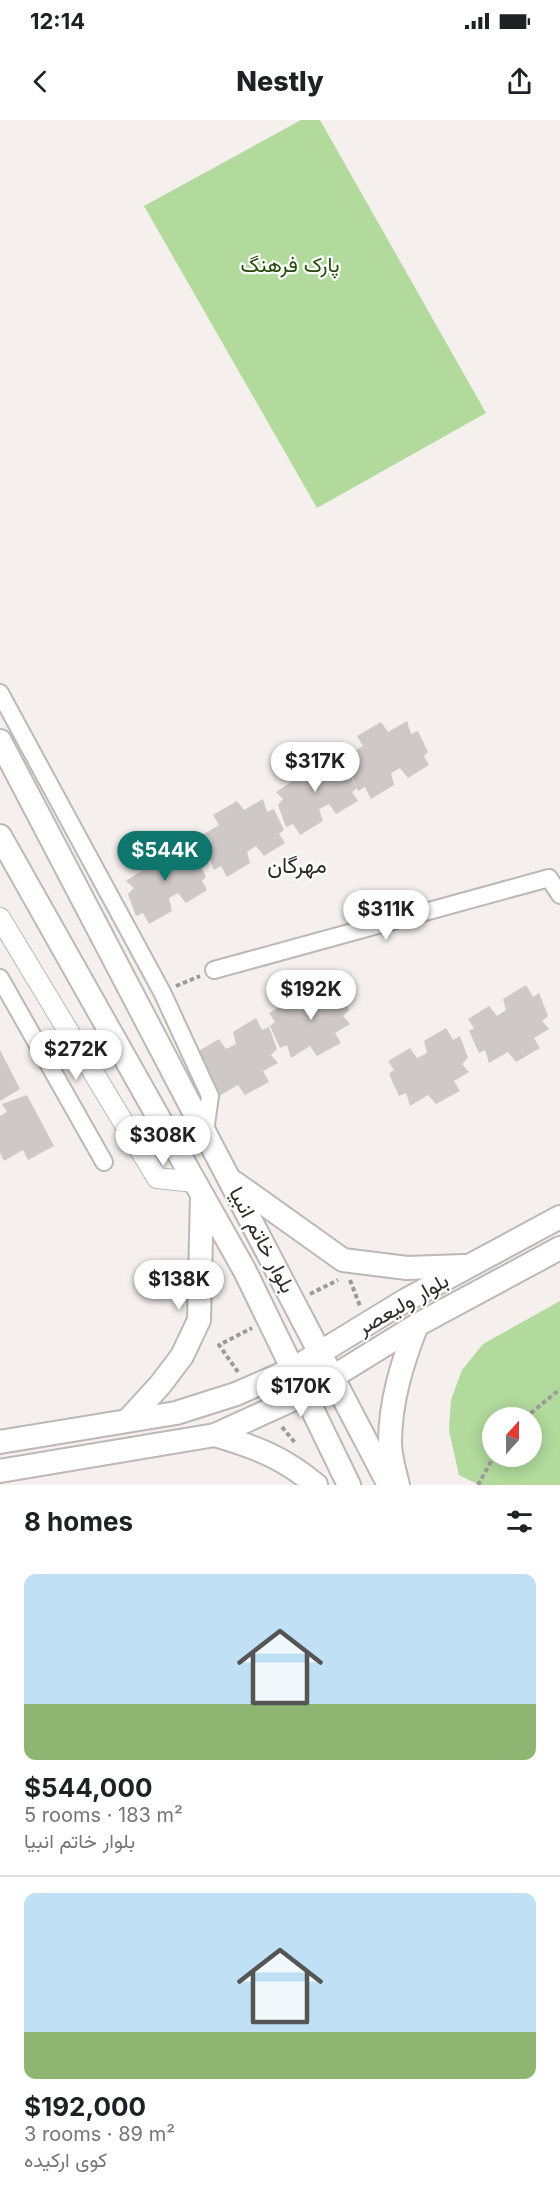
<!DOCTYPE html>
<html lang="en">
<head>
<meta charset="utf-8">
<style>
  body { margin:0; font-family:Inter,Vazirmatn,sans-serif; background:#f6f6f6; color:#202124; height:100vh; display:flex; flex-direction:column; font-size:22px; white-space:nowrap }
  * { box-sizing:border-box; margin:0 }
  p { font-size:20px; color:#757577 }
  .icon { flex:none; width:33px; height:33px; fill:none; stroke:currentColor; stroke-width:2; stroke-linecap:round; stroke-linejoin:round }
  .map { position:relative; height:1365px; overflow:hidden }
  .panel { display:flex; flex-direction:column; background:#fff; flex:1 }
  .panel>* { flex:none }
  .needle { width:39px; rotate:21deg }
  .buttons { position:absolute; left:482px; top:1287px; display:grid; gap:12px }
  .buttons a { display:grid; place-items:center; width:60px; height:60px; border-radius:50%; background:#fff; box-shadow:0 3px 15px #0003; font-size:30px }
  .price { position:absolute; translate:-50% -51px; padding:0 14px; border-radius:21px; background:#fff; color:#222; font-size:20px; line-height:39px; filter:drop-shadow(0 2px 3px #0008) }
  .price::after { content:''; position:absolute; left:50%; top:36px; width:18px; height:14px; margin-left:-9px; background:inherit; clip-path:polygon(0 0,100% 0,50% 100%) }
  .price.current { background:#0f766e; color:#fff }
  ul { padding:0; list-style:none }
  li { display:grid; align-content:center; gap:12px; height:318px; padding:0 24px }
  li+li { border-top:2px solid #e0e0e0 }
  li span { display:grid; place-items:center; height:186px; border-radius:12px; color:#555 }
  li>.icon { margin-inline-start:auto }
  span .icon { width:108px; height:108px; fill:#fffc; stroke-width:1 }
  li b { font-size:26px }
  h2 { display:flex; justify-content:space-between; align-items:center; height:72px; padding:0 24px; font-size:26px }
  .status { display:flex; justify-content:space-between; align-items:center; height:42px; padding:0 30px; background:#fff; direction:ltr }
  .status svg { height:16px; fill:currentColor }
  header { display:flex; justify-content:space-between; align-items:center; height:78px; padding:0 24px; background:#fff; font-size:27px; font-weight:800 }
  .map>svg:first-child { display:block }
</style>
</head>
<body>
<div class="status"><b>12:14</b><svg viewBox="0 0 49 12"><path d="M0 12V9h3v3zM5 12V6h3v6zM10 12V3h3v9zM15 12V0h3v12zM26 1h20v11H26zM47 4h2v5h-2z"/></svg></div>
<header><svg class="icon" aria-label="back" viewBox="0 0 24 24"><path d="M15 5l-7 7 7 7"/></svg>Nestly<svg class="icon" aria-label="share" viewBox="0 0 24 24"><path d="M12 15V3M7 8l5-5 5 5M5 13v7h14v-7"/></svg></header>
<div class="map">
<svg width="560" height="1365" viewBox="0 0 560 1365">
  <rect width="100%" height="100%" fill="#f5f0ed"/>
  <!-- green -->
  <g fill="#b1da9c" fill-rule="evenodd">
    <polygon points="301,0 320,0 486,293 317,388 144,86"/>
    <path d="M560,1181v184h-81l-20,-10 -10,-44 2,-31 11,-30 21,-26zM492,1298h39v38h-39z"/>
  </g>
  <!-- building -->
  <g fill="#cec8c6">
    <polygon points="407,601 411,614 418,611 428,632 424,636 429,645 408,658 400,648 391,653 394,665 371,679 365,667 358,671 349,649 355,643 348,635 363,626 357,616 381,602 388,612"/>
    <polygon points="335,637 340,650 346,647 357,668 352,672 358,681 336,694 329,684 319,689 323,701 300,715 293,704 286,707 278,685 283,679 276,672 291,662 285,653 309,638 317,648"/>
    <polygon points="263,679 267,692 274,689 284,710 279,714 285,723 264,736 256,726 247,732 250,743 227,757 221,746 214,750 205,727 211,721 204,714 219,705 213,695 237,681 244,690"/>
    <polygon points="185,726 189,739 196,736 206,757 202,761 207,770 186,783 178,773 169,778 172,791 149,804 143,793 136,796 128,774 134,768 126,761 141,751 135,742 159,727 167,737"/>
    <polygon points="328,860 334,872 341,868 349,890 343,896 350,904 335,913 341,923 317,936 310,926 291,938 287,925 280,928 270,906 275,902 269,893 291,880 298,890 308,885 305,873"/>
    <polygon points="526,865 533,877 539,873 548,896 542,901 549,909 534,918 540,928 516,942 508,932 489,943 485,930 479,933 469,911 474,908 468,899 489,886 497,896 506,890 503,879"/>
    <polygon points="256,898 262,910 269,907 277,929 271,935 278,943 263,951 269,962 245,975 238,965 219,976 215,963 208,966 197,932 219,919 226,929 236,924 233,912"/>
    <polygon points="446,908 453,920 460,916 468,938 462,944 469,952 454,961 460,971 436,984 428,975 410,986 406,973 399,976 389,954 394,950 388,941 410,928 417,938 427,933 424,921"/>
    <polygon points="0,930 20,969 0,981"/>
    <polygon points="27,975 54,1026 28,1040 23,1030 4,1041 0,1033 0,996 7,992 2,984"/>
  </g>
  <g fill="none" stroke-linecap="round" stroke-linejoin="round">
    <!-- minor casing -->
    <g stroke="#bdb8b5" stroke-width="20">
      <g id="minor">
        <polyline points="0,573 162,872 210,976 205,1012"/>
        <polyline points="214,850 549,758 560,775"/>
        <polyline points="0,858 104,1042"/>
      </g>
    </g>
    <!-- tertiary casing -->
    <g stroke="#bdb8b5" stroke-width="22">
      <polyline id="tertiary" points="0,798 157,1058 195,1062"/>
    </g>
    <!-- secondary casing -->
    <g stroke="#bdb8b5" stroke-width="26">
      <g id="secondary">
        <polyline points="0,621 389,1365"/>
        <polyline points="0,716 245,1151 349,1365"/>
        <polyline points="235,1063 343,1140 407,1148 464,1146"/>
        <polyline points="128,1300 160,1265 182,1236 199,1200 202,1076"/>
        <path d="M215,1315c40,12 68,22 101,50"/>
        <polyline points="0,1322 176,1293 236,1274 293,1249 406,1180 560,1097"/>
        <polyline points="0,1351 215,1315 305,1274 417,1205 560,1128"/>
        <path d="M398,1365c-3,-13 -8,-28 -8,-42 0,-41 12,-80 27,-118"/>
      </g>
    </g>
    <!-- path -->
    <g stroke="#9e9a98" stroke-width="4" stroke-dasharray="4.5 3" stroke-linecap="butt">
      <polyline points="176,866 200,856"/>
      <polyline points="350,1160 360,1186"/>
      <polyline points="310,1174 338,1160"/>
      <polyline points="238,1252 219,1225 252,1208"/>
      <polyline points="525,1298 560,1269"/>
      <polyline points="282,1307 296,1324"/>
      <polyline points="478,1365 494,1336"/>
    </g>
    <!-- minor -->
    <use href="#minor" stroke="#fff" stroke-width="16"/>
    <!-- tertiary -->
    <use href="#tertiary" stroke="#fff" stroke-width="20"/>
    <!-- secondary -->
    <use href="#secondary" stroke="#fff" stroke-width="22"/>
  </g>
  <g text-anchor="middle" stroke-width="4.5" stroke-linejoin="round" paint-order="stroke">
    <!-- park labels -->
    <g font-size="21" fill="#254a0a" stroke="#fff">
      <text x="290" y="152">پارک فرهنگ</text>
    </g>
    <!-- street labels -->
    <g font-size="21" fill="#2e2c2b" stroke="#fff">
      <text transform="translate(262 1120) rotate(62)" y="7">بلوار خاتم انبیا</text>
      <text transform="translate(403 1184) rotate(-30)" y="7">بلوار ولیعصر</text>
    </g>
    <!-- neighbourhood labels -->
    <g font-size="22" fill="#2e2a28" stroke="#fff">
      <text x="297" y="753">مهرگان</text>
    </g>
  </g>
</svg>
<div class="buttons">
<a><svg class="needle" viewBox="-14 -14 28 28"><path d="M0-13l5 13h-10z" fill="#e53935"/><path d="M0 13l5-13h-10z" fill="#757577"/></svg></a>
</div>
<b class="price" style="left:315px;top:673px">$317K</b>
<b class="price current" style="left:165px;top:762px">$544K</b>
<b class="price" style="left:386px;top:821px">$311K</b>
<b class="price" style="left:311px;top:901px">$192K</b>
<b class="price" style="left:76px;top:961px">$272K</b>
<b class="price" style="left:163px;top:1047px">$308K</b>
<b class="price" style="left:179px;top:1191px">$138K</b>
<b class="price" style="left:301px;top:1298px">$170K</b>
</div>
<section class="panel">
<h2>8 homes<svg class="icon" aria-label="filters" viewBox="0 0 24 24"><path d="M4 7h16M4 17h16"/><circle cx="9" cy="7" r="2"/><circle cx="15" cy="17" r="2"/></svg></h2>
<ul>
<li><span style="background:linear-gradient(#bfe0f5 70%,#8fb573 0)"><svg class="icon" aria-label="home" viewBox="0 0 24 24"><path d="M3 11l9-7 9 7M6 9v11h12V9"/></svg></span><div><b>$544,000</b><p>5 rooms · 183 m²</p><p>بلوار خاتم انبیا</p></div></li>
<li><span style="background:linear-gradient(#bfe0f5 75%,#8fb573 0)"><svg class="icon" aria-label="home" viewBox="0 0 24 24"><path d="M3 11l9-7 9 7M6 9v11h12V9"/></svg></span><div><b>$192,000</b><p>3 rooms · 89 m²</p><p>کوی ارکیده</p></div></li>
</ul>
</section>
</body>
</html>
